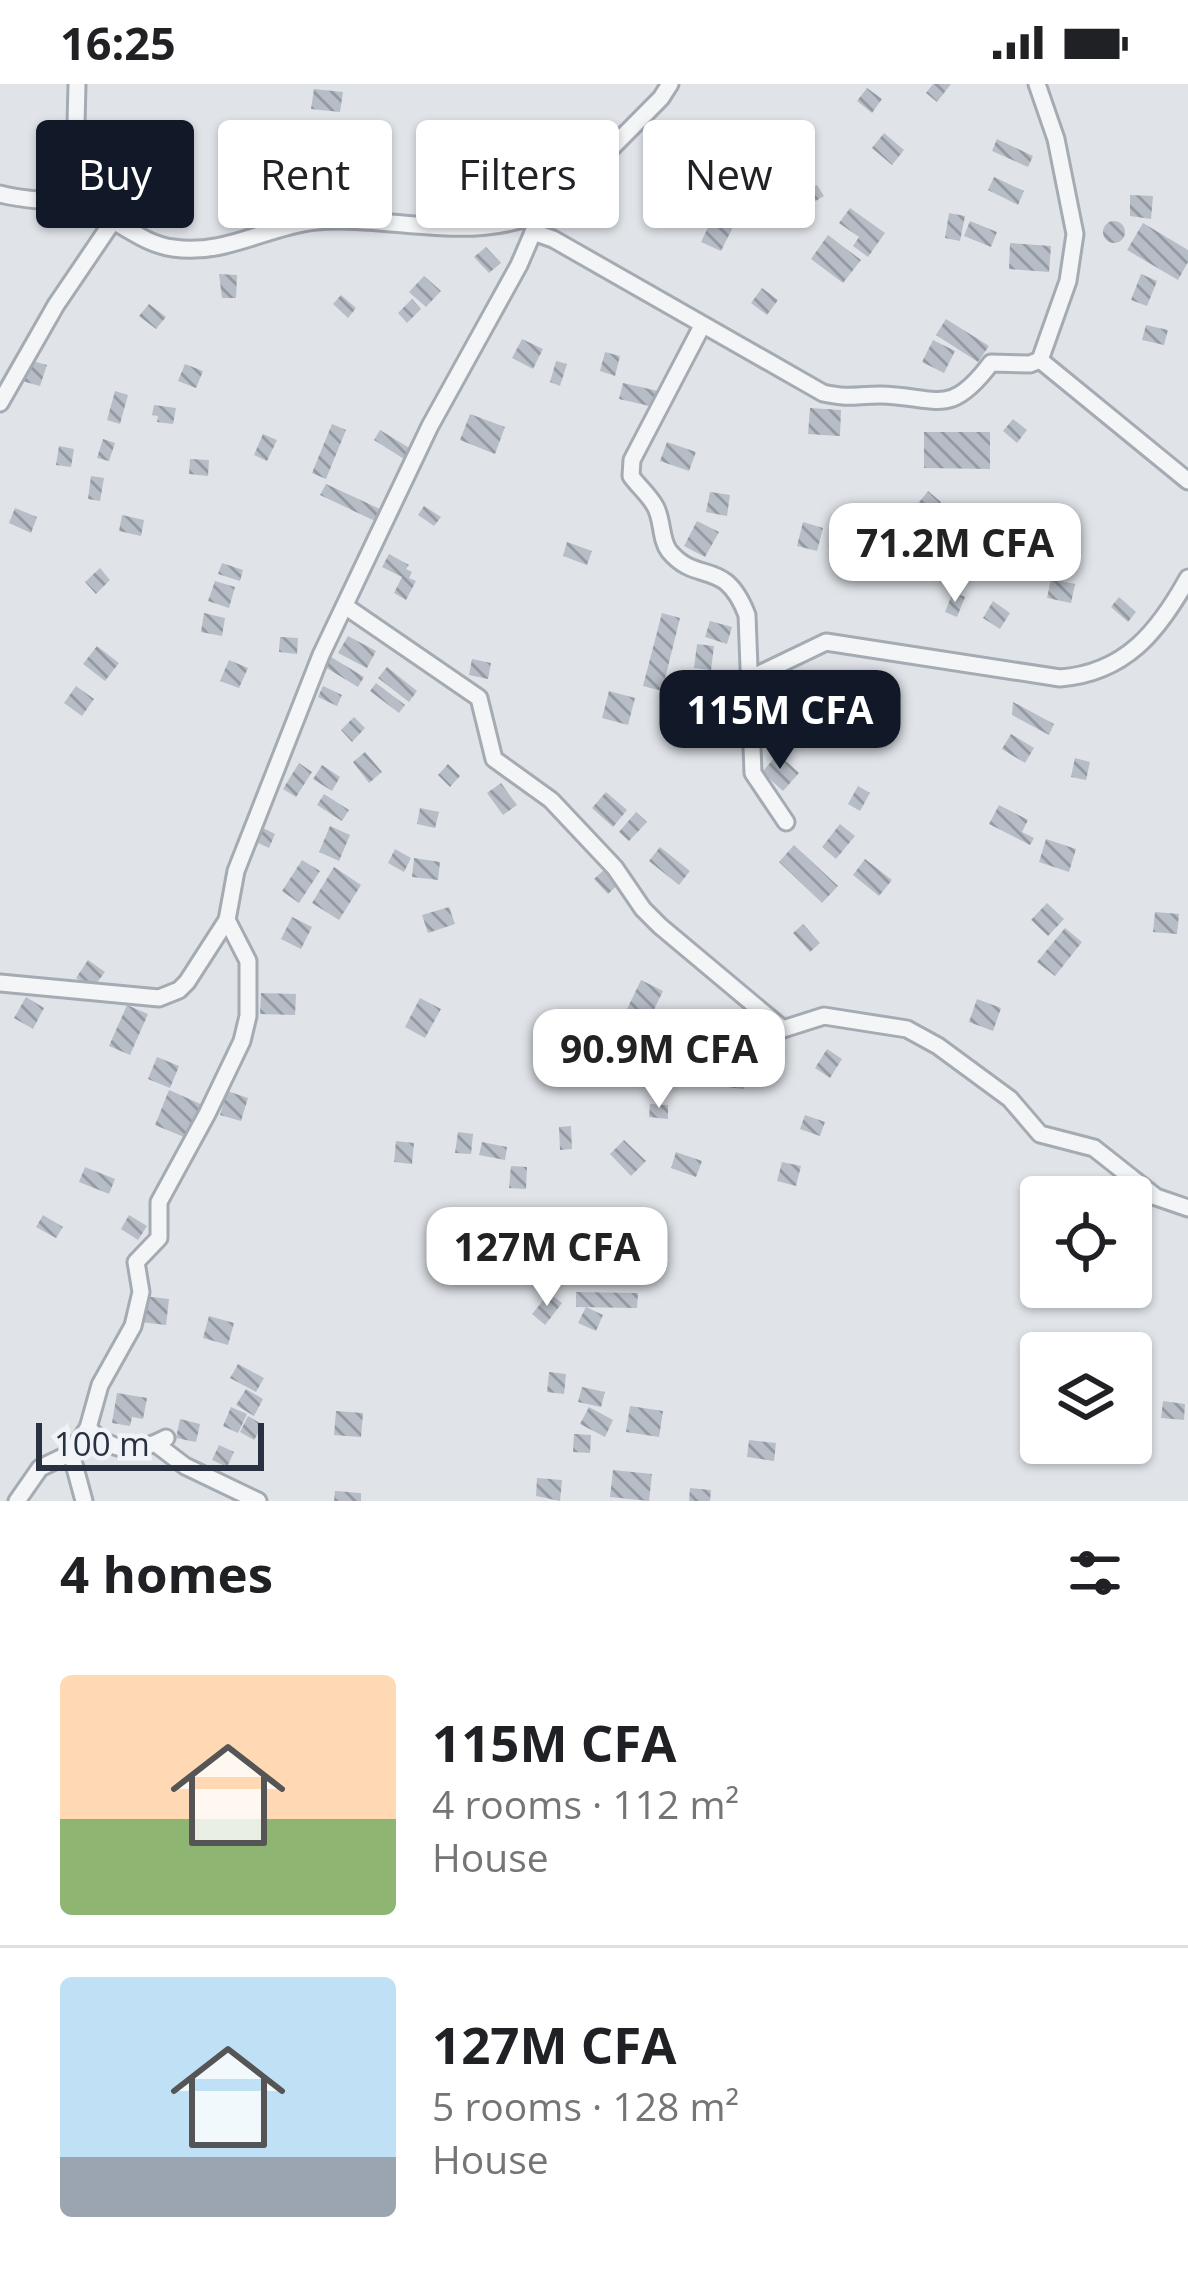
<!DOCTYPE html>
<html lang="en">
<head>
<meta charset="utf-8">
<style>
  body { margin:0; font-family:"Open Sans",sans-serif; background:#f6f6f6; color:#202124; height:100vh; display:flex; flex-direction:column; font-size:45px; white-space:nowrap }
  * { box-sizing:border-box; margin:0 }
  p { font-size:39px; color:#757577 }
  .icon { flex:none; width:66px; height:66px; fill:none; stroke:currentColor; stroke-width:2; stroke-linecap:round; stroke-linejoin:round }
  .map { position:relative; height:1417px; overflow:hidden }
  .details { display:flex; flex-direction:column; background:#fff; flex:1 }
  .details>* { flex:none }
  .banner { position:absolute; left:36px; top:36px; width:1116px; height:108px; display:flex; gap:24px }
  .tools { position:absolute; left:1020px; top:1092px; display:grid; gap:24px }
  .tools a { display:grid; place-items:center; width:132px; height:132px; border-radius:12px; background:#fff; box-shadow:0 3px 9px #0004; font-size:60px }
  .scale { position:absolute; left:36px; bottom:30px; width:228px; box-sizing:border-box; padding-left:12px; border:6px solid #293141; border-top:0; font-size:33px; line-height:42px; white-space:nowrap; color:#293141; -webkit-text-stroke:9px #f0f3f7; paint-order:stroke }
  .price { position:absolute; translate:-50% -102px; padding:0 27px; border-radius:24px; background:#fff; color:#222; font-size:39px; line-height:78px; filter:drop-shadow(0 3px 6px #0008) }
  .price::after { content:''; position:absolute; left:50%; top:72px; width:36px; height:27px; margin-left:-18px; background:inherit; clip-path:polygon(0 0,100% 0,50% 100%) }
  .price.on { background:#111827; color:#fff }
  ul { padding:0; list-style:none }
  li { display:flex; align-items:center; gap:36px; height:300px; padding:0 60px }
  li+li { border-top:3px solid #e0e0e0 }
  li span { display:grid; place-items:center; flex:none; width:336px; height:240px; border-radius:12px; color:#555 }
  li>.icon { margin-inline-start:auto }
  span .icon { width:144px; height:144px; fill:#fffc; stroke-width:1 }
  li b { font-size:51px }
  h2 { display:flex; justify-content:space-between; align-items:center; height:144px; padding:0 60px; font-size:51px }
  .tag { padding:0 42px; border-radius:12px; background:#fff; box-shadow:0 3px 9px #0004; font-size:42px; line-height:108px }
  .tag.on { background:#111827; color:#fff }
  .status { display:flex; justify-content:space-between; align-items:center; height:84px; padding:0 60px; background:#fff; direction:ltr }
  .status svg { height:33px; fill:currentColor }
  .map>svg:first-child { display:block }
</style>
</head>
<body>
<div class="status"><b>16:25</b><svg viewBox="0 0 49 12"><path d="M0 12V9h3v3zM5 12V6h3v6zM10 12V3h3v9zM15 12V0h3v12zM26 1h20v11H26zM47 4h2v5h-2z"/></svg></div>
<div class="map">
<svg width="1188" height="1417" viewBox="0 0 1188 1417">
  <defs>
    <pattern id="building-back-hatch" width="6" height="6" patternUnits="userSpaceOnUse" patternTransform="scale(3)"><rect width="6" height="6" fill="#b7bdc6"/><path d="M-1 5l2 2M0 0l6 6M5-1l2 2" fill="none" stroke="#959aa2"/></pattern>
  </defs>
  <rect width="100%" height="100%" fill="#e0e4e9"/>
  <!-- building -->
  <g fill="url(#building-back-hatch)">
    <polygon points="933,0 951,0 937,18 926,9"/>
    <polygon points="867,4 882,15 872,29 857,17"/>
    <polygon points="314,5 343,8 340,28 311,25"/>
    <polygon points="884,49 904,66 892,81 872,64"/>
    <polygon points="997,55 1033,72 1028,83 992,67"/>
    <polygon points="994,93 1024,107 1018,121 988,106"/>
    <polygon points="817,101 824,112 802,125 795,114"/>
    <polygon points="1130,111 1153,112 1151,135 1130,132"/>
    <polygon points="850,124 885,149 868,173 853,162 859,153 839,139"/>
    <polygon points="715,129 735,139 721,167 701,158"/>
    <polygon points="949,129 965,132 960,157 945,154"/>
    <polygon points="970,137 997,148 991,163 964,152"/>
    <circle cx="1114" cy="148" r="11"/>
    <polygon points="1143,139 1188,166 1188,178 1178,196 1127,166"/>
    <polygon points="828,151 861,176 843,199 811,175"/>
    <polygon points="1010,159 1051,162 1049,188 1009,185"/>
    <polygon points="486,163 501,179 489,189 474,173"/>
    <polygon points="219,190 237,191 236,214 222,214"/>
    <polygon points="1141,190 1157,197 1147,222 1131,216"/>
    <polygon points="424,192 441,207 426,223 409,208"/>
    <polygon points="762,204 778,216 767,231 751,219"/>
    <polygon points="341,211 356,224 348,234 333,220"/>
    <polygon points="412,215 421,225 407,239 398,229"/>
    <polygon points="149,220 166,233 156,245 139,232"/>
    <polygon points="946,235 989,262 978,278 936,251"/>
    <polygon points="1146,241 1168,246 1164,261 1142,256"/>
    <polygon points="522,255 543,265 533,285 512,274"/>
    <polygon points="933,256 955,267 944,289 922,278"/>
    <polygon points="605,268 620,272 615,292 600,287"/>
    <polygon points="29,276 47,281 40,302 22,297"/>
    <polygon points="556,277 567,280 560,302 550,298"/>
    <polygon points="185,280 203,287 196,304 178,297"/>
    <polygon points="623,299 658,307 654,323 619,315"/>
    <polygon points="115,307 128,311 120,340 107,336"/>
    <polygon points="154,321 176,324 173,340 157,338 158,332 152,331"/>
    <polygon points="810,324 841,326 840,352 808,350"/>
    <polygon points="470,330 505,343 495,370 460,356"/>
    <polygon points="1013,335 1027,346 1017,359 1003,347"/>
    <polygon points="332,340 346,346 326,395 312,389"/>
    <polygon points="380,346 411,365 404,375 374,356"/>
    <polygon points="924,348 990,348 990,385 924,384"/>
    <polygon points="263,350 277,356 267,377 254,371"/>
    <polygon points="103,355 115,359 109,377 97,374"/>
    <polygon points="667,358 696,368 689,387 660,377"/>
    <polygon points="59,362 74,365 71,383 56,381"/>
    <polygon points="190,375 209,376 208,392 189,390"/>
    <polygon points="91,392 104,394 100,417 88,415"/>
    <polygon points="326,400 380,425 375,437 320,411"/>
    <polygon points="928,407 941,418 921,443 908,432"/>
    <polygon points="710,408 730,411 727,432 706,428"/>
    <polygon points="424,422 441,433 434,442 418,431"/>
    <polygon points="1052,423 1065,437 1048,454 1034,439"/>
    <polygon points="15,424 37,433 31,449 9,439"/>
    <polygon points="122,431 144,436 141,452 119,447"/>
    <polygon points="697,437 719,448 705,473 684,462"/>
    <polygon points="803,438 823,444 817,467 797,462"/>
    <polygon points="837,449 858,463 850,476 828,462"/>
    <polygon points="567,458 592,467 587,481 563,472"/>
    <polygon points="389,470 409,481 406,485 412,488 409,494 416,497 406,516 394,509 402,493 382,483"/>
    <polygon points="222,479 243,486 240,497 218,490"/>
    <polygon points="100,484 110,496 96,510 85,498"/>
    <polygon points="1051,495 1075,500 1071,519 1047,514"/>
    <polygon points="215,497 235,503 229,524 208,517"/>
    <polygon points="953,508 965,513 957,533 945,528"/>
    <polygon points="1119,513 1136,528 1128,538 1111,523"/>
    <polygon points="993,517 1010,529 1000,545 983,534"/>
    <polygon points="204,529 225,534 222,552 201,548"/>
    <polygon points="662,529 680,534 662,607 643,602"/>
    <polygon points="710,537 732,543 727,560 705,553"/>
    <polygon points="348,552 376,567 367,584 338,569"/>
    <polygon points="280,553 298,554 297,570 279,568"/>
    <polygon points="697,560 714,562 711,586 694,584"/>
    <polygon points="97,562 119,579 105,597 83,580"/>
    <polygon points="331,573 364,593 358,603 325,583"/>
    <polygon points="472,575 491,579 488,595 469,591"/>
    <polygon points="229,576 248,584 239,604 220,597"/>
    <polygon points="387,583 417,607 409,618 378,594"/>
    <polygon points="376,599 405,621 399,629 370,607"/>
    <polygon points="76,602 94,615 82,632 64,619"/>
    <polygon points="323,602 342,611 337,622 318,613"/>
    <polygon points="609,607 635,614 628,641 602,634"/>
    <polygon points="1013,618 1054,640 1049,651 1012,631"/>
    <polygon points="354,633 365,644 352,658 341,646"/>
    <polygon points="1011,650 1034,664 1025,679 1002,665"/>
    <polygon points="365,668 382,688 369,699 353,678"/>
    <polygon points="778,670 799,689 783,707 762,688"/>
    <polygon points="1075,674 1090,678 1086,696 1071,693"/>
    <polygon points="299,679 312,688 296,713 283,705"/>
    <polygon points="448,680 460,692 450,703 438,691"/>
    <polygon points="322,681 340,693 332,707 313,695"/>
    <polygon points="501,699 517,721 503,731 487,709"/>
    <polygon points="858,702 870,709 860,727 848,720"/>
    <polygon points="606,708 627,726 613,743 592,724"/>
    <polygon points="324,710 349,726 342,737 317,721"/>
    <polygon points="999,721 1028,736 1022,748 1034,754 1030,761 989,740"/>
    <polygon points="420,724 439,728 435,744 417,740"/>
    <polygon points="636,728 647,738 629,757 619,748"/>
    <polygon points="840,740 855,752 836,775 822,763"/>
    <polygon points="330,742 350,751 339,777 319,768"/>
    <polygon points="261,743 275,750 269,764 254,757"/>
    <polygon points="1046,755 1076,765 1069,788 1039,778"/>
    <polygon points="794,761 838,802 822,819 779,778"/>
    <polygon points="660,763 690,787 679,801 649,777"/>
    <polygon points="395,765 411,774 404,788 388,779"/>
    <polygon points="414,774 440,778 438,796 412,793"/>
    <polygon points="865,775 892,796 879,812 853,791"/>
    <polygon points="302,776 320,787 299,819 282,807"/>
    <polygon points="334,783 361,801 339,836 312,819"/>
    <polygon points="607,783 621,798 608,810 594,795"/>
    <polygon points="1047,819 1064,835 1048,852 1031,836"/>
    <polygon points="449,823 455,840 428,849 422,831"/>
    <polygon points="1155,828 1179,830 1177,850 1153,848"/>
    <polygon points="292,833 312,843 301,865 281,855"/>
    <polygon points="803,840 820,859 810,868 793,849"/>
    <polygon points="1065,844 1082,858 1055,892 1037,878"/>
    <polygon points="88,876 105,888 92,905 76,894"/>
    <polygon points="641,896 663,907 649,936 627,925"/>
    <polygon points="261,909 296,910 295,931 260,930"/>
    <polygon points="26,913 44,924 33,945 14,934"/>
    <polygon points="420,914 441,925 425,954 405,943"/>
    <polygon points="977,915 1001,924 993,947 969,938"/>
    <polygon points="127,921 148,930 130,971 109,962"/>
    <polygon points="734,938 769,942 765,978 747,976 744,1005 727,1003"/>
    <polygon points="681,944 695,946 693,968 679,966"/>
    <polygon points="827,965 842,975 830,994 815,984"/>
    <polygon points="157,973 179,982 170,1004 148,995"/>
    <polygon points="169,1006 205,1022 191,1056 155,1041"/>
    <polygon points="227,1007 248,1014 241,1037 220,1031"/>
    <polygon points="650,1020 668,1021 668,1035 649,1033"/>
    <polygon points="805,1031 825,1038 820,1052 800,1045"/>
    <polygon points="571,1042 572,1065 560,1066 559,1043"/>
    <polygon points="458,1048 473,1050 471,1070 455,1069"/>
    <polygon points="624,1056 646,1077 631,1092 610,1070"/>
    <polygon points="396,1057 414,1059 412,1080 394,1078"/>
    <polygon points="482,1058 507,1063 505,1076 479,1071"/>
    <polygon points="676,1068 702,1077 696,1093 671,1084"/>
    <polygon points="782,1078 801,1082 796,1102 777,1097"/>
    <polygon points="511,1082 527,1083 526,1105 509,1104"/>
    <polygon points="85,1083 115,1095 109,1110 79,1098"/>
    <polygon points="43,1131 63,1143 56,1154 36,1143"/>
    <polygon points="129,1131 147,1142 138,1156 121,1145"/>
    <polygon points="475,1161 502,1164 500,1185 473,1182"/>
    <polygon points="439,1164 455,1165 454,1184 437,1182"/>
    <polygon points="576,1208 638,1209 637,1224 576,1223"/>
    <polygon points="549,1209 562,1219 545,1241 532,1230"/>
    <polygon points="143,1212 169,1215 166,1241 140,1238"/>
    <polygon points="586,1223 603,1231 596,1247 578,1239"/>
    <polygon points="209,1232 234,1239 228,1261 203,1254"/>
    <polygon points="1030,1252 1045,1264 1035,1276 1020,1265"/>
    <polygon points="238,1280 264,1294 256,1308 230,1294"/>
    <polygon points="549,1288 566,1290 564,1310 547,1308"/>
    <polygon points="582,1303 605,1308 601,1323 578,1318"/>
    <polygon points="246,1305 263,1315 254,1332 236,1321"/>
    <polygon points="117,1309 147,1314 143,1335 132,1333 130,1342 112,1339"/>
    <polygon points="1163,1317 1185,1320 1184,1336 1161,1334"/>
    <polygon points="630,1322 663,1327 659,1353 626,1348"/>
    <polygon points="231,1323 247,1330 238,1349 223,1342"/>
    <polygon points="589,1323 613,1336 605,1353 580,1340"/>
    <polygon points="336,1327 363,1329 361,1353 334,1351"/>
    <polygon points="248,1332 263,1341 254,1356 240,1348"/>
    <polygon points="180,1335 200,1340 196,1358 176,1354"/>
    <polygon points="574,1350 591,1351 590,1369 573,1368"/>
    <polygon points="749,1356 776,1359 774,1377 747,1373"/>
    <polygon points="219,1361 234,1368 227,1383 212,1376"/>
    <polygon points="613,1386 652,1390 649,1417 610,1413"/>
    <polygon points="537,1394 562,1396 560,1417 536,1412"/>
    <polygon points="690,1404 711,1406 710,1417 689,1417"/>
    <polygon points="335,1407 361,1409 361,1417 334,1417"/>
  </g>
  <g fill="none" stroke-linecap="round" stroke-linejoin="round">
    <!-- minor casing -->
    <g stroke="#a5abb3" stroke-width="21">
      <g id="minor">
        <polyline points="1037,0 1056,55 1075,150 1068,197 1040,276"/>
        <path d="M0,110c29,8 63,5 90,16 29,10 52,34 83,38 52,8 94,-22 143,-27 76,-7 176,29 243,-20l102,-103 9,-14"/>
        <polyline points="74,121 77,0"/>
        <path d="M533,148l20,7 270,154c28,6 32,2 57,2 57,1 69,24 111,-32l39,1 10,-4"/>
        <path d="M702,242l-70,134 -1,16c7,10 18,19 24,30 8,13 5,33 14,45 29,35 55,5 78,64l6,158 33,49"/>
        <polyline points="1040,276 1188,397"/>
        <polyline points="0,319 56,221 113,137"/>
        <polyline points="345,522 479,614 494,675 551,716 615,784 643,825 660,842 783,945 824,932 907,945 938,962 1010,1015 1040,1050 1094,1064 1156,1113 1188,1124"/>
        <path d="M751,594l75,-36 234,36c65,-5 98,-46 128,-100"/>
        <polyline points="0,899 159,914 179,906 187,898 227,836"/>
        <path d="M88,1344c24,25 48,26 78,10l-10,6 29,22 73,35"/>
        <polyline points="71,1369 84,1417"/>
        <polyline points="17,1417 40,1384 71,1369 88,1344 100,1301 133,1242 141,1208 136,1178 159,1154 159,1118 207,1030 242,957 248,932 248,877 227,836 236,787 321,571 430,342 519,181 541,130"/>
      </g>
    </g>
    <!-- minor -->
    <use href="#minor" stroke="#f3f5f7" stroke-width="15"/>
  </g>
</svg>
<div class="tools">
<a><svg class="icon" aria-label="locate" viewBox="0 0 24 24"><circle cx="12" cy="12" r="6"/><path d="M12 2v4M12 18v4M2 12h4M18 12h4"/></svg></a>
<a><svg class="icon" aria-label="layers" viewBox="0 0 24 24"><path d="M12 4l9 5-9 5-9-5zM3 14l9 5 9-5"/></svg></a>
</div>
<div class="scale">100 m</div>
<b class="price" style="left:955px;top:521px">71.2M CFA</b>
<b class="price on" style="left:780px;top:688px">115M CFA</b>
<b class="price" style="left:659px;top:1027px">90.9M CFA</b>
<b class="price" style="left:547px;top:1225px">127M CFA</b>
<div class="banner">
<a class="tag on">Buy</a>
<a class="tag">Rent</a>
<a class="tag">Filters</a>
<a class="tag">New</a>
</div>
</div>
<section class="details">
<h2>4 homes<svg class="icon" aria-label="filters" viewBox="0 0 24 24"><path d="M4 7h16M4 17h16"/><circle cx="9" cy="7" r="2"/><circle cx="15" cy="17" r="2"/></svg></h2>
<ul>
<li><span style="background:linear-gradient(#ffd9b3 60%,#8fb573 0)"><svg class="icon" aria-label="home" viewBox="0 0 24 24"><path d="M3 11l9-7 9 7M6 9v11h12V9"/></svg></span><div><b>115M CFA</b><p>4 rooms · 112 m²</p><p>House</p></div></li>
<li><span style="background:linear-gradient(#bfe0f5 75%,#9aa5b1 0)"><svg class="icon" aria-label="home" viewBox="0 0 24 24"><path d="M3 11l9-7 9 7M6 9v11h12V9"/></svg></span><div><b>127M CFA</b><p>5 rooms · 128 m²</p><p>House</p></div></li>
</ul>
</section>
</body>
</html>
